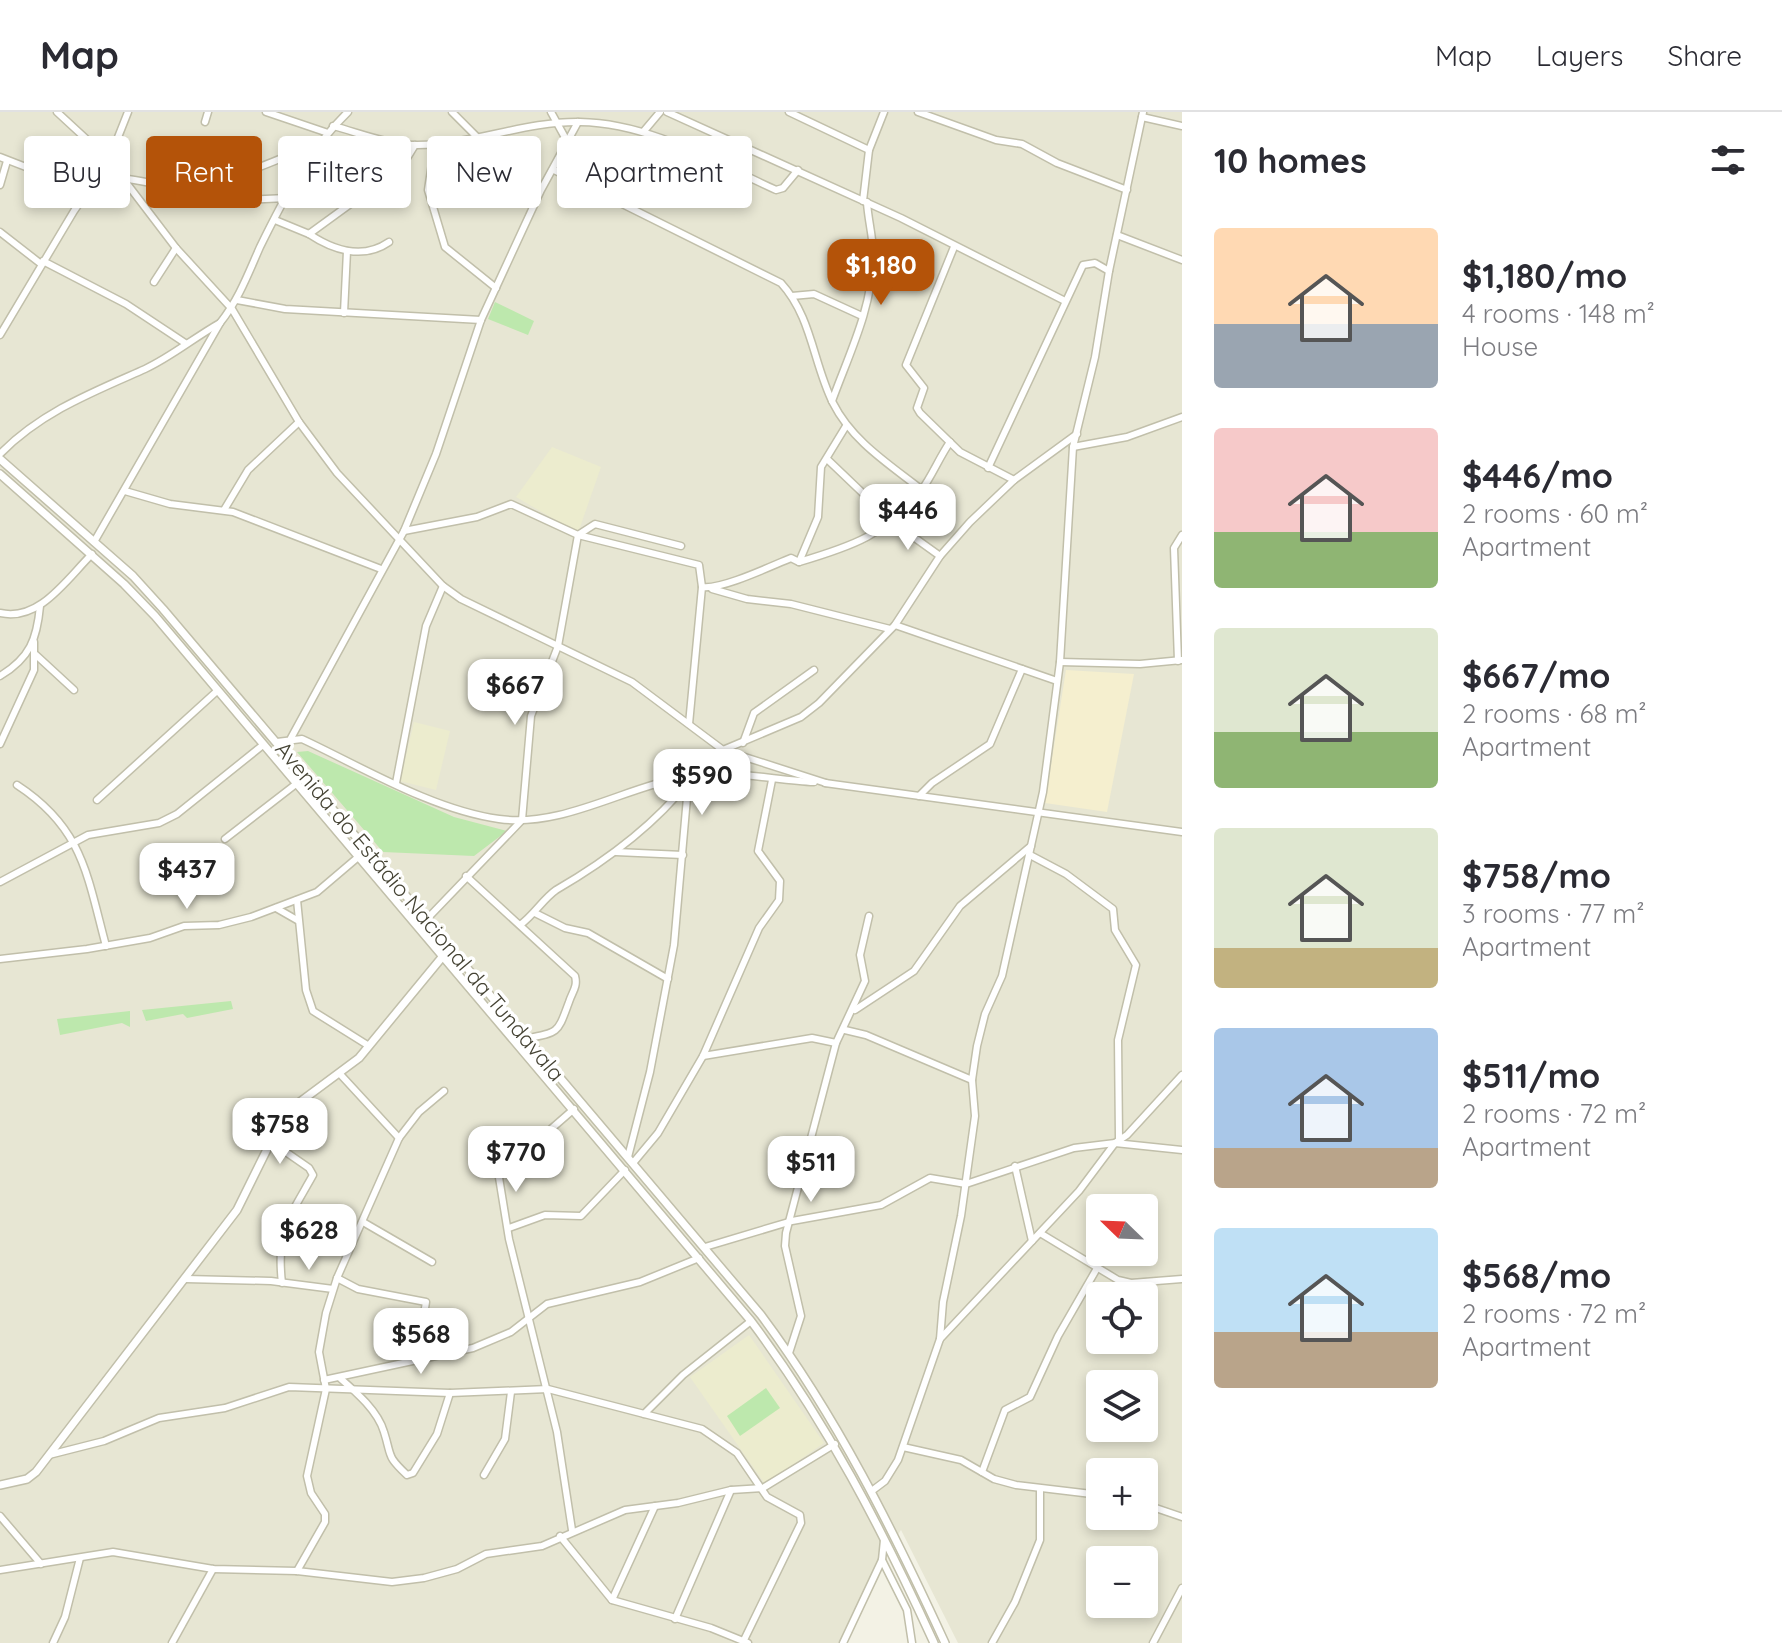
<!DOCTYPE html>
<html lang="en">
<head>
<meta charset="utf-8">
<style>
  body { margin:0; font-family:Quicksand,sans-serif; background:#f7f7f7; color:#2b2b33; height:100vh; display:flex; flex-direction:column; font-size:30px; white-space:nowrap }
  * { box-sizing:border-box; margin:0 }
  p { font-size:26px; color:#7c7c81 }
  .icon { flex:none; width:44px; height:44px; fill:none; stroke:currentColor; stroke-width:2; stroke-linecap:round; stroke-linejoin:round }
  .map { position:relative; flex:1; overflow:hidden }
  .sheet { display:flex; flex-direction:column; background:#fff; width:600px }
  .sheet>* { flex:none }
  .banner { position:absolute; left:24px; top:24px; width:760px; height:72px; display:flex; gap:16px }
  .needle { width:52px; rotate:293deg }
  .fabs { position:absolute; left:1086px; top:1082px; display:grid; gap:16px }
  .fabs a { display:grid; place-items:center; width:72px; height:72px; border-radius:8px; background:#fff; box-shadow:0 4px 12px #0003; font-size:40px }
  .price { position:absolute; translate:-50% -68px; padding:0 18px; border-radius:16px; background:#fff; color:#222; font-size:26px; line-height:52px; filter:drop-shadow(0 2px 4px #0008) }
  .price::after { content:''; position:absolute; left:50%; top:48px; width:24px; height:18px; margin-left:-12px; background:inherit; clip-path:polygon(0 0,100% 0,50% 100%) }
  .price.current { background:#b45309; color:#fff }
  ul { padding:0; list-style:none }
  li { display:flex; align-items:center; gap:24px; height:200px; padding:0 32px }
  li span { display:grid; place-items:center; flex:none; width:224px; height:160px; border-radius:8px; color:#555 }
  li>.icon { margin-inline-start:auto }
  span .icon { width:96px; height:96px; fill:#fffc; stroke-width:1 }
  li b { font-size:34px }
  h2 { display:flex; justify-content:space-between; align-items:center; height:96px; padding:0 32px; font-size:34px }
  .pill { padding:0 28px; border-radius:8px; background:#fff; box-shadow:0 4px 12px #0003; font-size:28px; line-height:72px }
  .pill.current { background:#b45309; color:#fff }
  header { display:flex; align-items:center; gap:48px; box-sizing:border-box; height:112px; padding:0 40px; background:#fff; border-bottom:2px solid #e1e1e2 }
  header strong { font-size:38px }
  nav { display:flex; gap:44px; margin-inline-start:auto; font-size:28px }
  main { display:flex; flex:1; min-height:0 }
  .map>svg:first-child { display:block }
</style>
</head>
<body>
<header>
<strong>Map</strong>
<nav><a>Map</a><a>Layers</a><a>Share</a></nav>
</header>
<main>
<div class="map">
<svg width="1182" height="1531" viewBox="0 0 1182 1531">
  <rect width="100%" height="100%" fill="#f3f2e5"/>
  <!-- residential -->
  <path fill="#e7e6d3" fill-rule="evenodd" d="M0,0h1182v1531h-224l-57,-113 -19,30 -39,83h-843zM1100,1096h44v44h-44zM1100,1184h44v44h-44zM1100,1272h44v44h-44zM1100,1360h44v44h-44zM1100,1448h44v44h-44z"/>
  <!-- commercial -->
  <polygon fill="#f5efcf" points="1066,558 1134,562 1107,700 1045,691"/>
  <!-- education -->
  <g fill="#ececce">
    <polygon points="552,335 601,355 578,421 516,385"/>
    <polygon points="414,610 450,619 436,678 400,669"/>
    <polygon points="749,1223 824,1331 765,1372 690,1265"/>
  </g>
  <!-- green -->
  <g fill="#bde8ad">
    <polygon points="495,190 534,209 528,223 488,207"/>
    <polygon points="308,639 454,705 507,719 474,744 383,740 297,640"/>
    <polygon points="231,889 233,897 187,906 183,902 146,909 142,898"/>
    <polygon points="130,899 130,915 122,911 60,923 57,907"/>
    <polygon points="766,1276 780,1296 740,1324 727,1304"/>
  </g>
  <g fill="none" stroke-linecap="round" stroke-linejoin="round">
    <!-- minor casing -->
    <g stroke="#c1bfaa" stroke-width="9">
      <g id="minor">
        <polyline points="57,0 109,48 176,136 232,197 299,310 337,361 443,474 461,487 632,570 723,638 826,671"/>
        <polyline points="266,0 328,21"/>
        <polyline points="452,0 478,26"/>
        <polyline points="551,0 568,31"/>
        <polyline points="667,0 901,106 1065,189"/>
        <polyline points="789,0 869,38"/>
        <polyline points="918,0 996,28 1022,32 1057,51 1127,78"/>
        <polyline points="1142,5 1182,14"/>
        <polyline points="205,10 208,0"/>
        <path d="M333,14c27,7 56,19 84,19 55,0 108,-24 163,-23 70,1 134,40 196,68l7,-2 15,-18"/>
        <polyline points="644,19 660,0"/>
        <polyline points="435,32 428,78 445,135 496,176"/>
        <polyline points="0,45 49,64 79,92"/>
        <path d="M554,58l227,113c31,34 32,80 52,120 19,38 56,61 89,87"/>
        <path d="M122,66c22,3 47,10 69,7 44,-4 89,-27 130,-43"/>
        <polyline points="0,73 7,49"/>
        <polyline points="225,89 287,86"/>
        <polyline points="863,89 869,38 884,0"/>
        <polyline points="275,108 309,122 353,90 387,79 415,33"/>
        <polyline points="0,120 41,152"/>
        <path d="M309,122c24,16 54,26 80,8"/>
        <polyline points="1117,123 1182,148"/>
        <polyline points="954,135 906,253 924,276 917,296 920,301 960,340 1014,368"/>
        <polyline points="43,149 126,192 185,231"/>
        <polyline points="154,170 176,136"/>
        <polyline points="792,184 814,182 862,204"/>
        <polyline points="237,188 285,197 481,208"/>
        <polyline points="344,201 347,139"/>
        <polyline points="0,223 74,99 109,48 128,0"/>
        <path d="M832,289c17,-47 40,-92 41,-143 1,-18 -5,-37 -6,-56"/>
        <polyline points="1073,335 1127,325 1182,305"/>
        <path d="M0,342c41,-42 93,-62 145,-85 26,-12 50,-32 75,-46"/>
        <polyline points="827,347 894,411 940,444"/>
        <polyline points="988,356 1083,153 1095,151 1109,159"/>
        <polyline points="125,379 170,392 233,400 381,457"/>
        <polyline points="224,398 248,358 299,310"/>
        <polyline points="404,419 477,405 511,392 578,423 699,453 702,475 689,612"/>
        <path d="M94,430l126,-219c19,-24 28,-49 40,-76 23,-47 50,-99 88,-135"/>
        <polyline points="799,450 818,405 821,355 846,314"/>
        <path d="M702,475c19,3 69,-21 89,-29l8,4c54,-16 86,-27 122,-71 11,-15 18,-33 29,-49"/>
        <polyline points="712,477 747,487 791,492 890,517"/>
        <path d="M0,501c39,9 66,-33 92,-59"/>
        <polyline points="895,513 1057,569"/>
        <polyline points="36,543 74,578"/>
        <polyline points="1178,549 1174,436 1182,423"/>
        <polyline points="1060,550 1140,552 1182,548"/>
        <path d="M0,564c30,-18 37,-37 40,-70"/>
        <polyline points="291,626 404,419 436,342 481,208 541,78 578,10"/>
        <path d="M277,630l25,-3c60,28 131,71 197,80 63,9 126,-32 188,-43 39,-7 87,4 127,6"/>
        <polyline points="743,631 754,601 814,558"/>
        <polyline points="0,632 34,558 34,530"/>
        <polyline points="702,662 723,638 801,605 819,591 895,513 940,444 970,410 1014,368 1077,322"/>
        <polyline points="396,671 426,514 443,474"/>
        <polyline points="825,671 1182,720"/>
        <path d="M17,673c66,43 70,90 89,161"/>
        <polyline points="919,684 932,671 990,632 1022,557"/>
        <polyline points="97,688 217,579"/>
        <polyline points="225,727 296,672"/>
        <polyline points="616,740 683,743"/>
        <polyline points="1030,743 1066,762 1113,797 1115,818 1136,853 1118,928 1119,1026"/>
        <path d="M466,764l109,100c3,11 -3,16 -6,26 -11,29 -9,31 -41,36"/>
        <polyline points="0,770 88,723 159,711 177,702 263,633"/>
        <polyline points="297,788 306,878 313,899 369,934"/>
        <polyline points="276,796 297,808"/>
        <polyline points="535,801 565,816 588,821 668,867"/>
        <polyline points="426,808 522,708 531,604 558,534 578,423 595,412 681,434"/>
        <path d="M520,813c14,-10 23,-26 36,-35 50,-29 97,-63 133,-109"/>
        <polyline points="0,847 87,837 150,826 184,814 219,813 251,805 317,780 357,746"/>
        <polyline points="855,898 914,859 960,794 1031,734"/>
        <polyline points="845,918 866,923 972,968"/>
        <polyline points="703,944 812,926 836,931"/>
        <polyline points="340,962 399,1026"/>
        <path d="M270,1029l39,27 4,7c-24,43 -37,56 -31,108"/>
        <polyline points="628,1045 650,960 674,833 689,663"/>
        <polyline points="633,1051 658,1021 703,944 759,816 779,788 780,769 758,739 772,668"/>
        <polyline points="1015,1054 1032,1129"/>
        <polyline points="363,1110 432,1150"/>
        <polyline points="509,1116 545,1103 581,1104 625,1058"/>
        <polyline points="1040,1121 1118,1168 1131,1171 1182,1167"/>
        <polyline points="705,1135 792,1109 881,1093 930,1066 966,1072 1074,1036 1115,1031 1182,1038"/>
        <polyline points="337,1166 358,1177 426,1190 417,1245"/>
        <polyline points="186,1167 271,1169 333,1177"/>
        <polyline points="940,1227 943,1190 961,1104 975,1004 972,968 977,934 985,902 1002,864 1043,680 1060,550 1073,335 1095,245 1109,159 1143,0"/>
        <polyline points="789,1241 801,1204 785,1134 786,1121 836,931 865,869 860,843 869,804"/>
        <path d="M340,1266c16,14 38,33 44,54 8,25 2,23 23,43l6,-2 24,-39 13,-41"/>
        <polyline points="324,1268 473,1236 511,1220 547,1192 640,1170 699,1146"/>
        <polyline points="644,1302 683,1263 751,1209"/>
        <polyline points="903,1335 961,1348 994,1367 1016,1373 1100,1383"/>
        <polyline points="49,1343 104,1329 159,1306 225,1296 289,1275 450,1281 548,1277 702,1317 737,1341 767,1385 800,1403 801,1411 744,1528"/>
        <polyline points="982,1360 1005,1298 1030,1285 1058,1224 1096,1158"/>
        <polyline points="484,1363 505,1327 511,1280"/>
        <polyline points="873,1378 885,1369 898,1348 940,1227 1079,1079 1115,1031 1127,1023 1182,963"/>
        <polyline points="1144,1392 1182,1405"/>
        <polyline points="0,1404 41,1452"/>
        <polyline points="572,1418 557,1320 509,1127 496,1047 543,1024 574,997"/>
        <polyline points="560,1424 612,1488 711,1516 748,1531"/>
        <polyline points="882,1448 907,1498 912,1531"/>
        <polyline points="0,1458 113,1440 213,1457 297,1459 392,1470 424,1466 457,1457 486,1442 542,1434 625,1398 678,1391 731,1378 763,1376 835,1332"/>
        <polyline points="297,1459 325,1410 325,1402 311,1381 307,1364 326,1277 319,1240 326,1201 337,1166 399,1026 419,1000 444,979"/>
        <polyline points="612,1488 655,1394"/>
        <polyline points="675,1507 731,1378"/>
        <polyline points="53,1531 65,1505 80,1446"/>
        <polyline points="172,1531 213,1457"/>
        <polyline points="843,1531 882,1448 884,1428"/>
        <polyline points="992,1531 1015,1490 1040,1428 1040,1377"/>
        <polyline points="1153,1531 1182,1476"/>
      </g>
    </g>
    <!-- tertiary casing -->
    <g stroke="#c1bfaa" stroke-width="10">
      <g id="tertiary">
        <path d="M0,347l133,117 30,33 598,706c76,102 131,213 184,328"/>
        <path d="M0,362l124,110 31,32 596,705c75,100 131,208 183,322"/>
        <polyline points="0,1373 27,1367 36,1360 237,1098 285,1001 359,946 443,844"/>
      </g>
    </g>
    <!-- minor -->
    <use href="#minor" stroke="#fff" stroke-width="6"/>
    <!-- tertiary -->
    <use href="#tertiary" stroke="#fff" stroke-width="7"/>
  </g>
  <g text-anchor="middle" stroke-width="7" stroke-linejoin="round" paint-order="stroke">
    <!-- street labels -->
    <g font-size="22" fill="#454334" stroke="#fff">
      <text transform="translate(420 799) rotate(50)" y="8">Avenida do Estádio Nacional da Tundavala</text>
    </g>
  </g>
</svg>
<div class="fabs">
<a><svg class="needle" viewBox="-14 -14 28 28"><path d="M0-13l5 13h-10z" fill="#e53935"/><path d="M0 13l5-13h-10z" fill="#7c7c81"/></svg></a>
<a><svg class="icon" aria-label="locate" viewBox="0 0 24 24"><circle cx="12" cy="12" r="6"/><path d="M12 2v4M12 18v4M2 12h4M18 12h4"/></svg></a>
<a><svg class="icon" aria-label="layers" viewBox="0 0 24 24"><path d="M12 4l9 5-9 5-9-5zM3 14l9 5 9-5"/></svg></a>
<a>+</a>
<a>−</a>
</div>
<b class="price current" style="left:881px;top:195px">$1,180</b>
<b class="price" style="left:908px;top:440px">$446</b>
<b class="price" style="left:515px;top:615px">$667</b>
<b class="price" style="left:702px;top:705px">$590</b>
<b class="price" style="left:187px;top:799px">$437</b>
<b class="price" style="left:280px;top:1054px">$758</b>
<b class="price" style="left:516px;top:1082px">$770</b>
<b class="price" style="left:811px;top:1092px">$511</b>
<b class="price" style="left:309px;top:1160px">$628</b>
<b class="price" style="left:421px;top:1264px">$568</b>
<div class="banner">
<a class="pill">Buy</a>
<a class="pill current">Rent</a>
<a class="pill">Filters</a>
<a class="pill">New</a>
<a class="pill">Apartment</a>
</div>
</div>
<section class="sheet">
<h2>10 homes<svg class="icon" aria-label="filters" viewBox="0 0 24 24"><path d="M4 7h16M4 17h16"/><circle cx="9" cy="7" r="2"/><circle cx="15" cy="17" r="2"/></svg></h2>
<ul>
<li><span style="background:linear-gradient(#ffd9b3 60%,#9aa5b1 0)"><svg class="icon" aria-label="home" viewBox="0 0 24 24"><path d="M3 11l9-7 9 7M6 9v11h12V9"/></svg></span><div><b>$1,180/mo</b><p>4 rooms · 148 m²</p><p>House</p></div></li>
<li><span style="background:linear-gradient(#f6c9c9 65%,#8fb573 0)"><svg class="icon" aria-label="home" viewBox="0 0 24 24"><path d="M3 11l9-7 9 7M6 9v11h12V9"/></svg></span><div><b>$446/mo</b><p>2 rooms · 60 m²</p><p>Apartment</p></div></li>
<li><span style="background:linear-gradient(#dfe7d0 65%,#8fb573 0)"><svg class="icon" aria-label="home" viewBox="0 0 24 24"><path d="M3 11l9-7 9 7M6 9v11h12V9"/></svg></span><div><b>$667/mo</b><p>2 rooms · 68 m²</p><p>Apartment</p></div></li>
<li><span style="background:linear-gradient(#dfe7d0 75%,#c2b280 0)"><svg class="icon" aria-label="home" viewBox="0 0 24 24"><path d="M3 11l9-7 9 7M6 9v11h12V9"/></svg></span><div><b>$758/mo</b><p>3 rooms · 77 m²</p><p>Apartment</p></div></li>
<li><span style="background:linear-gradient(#a9c7e8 75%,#b9a48a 0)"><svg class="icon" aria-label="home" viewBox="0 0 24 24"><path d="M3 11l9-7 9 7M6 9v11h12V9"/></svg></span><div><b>$511/mo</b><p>2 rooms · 72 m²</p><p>Apartment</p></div></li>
<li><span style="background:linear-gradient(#bfe0f5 65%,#b9a48a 0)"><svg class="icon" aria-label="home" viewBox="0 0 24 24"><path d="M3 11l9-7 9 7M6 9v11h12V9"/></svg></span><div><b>$568/mo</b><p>2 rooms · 72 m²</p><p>Apartment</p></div></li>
</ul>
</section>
</main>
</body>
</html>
